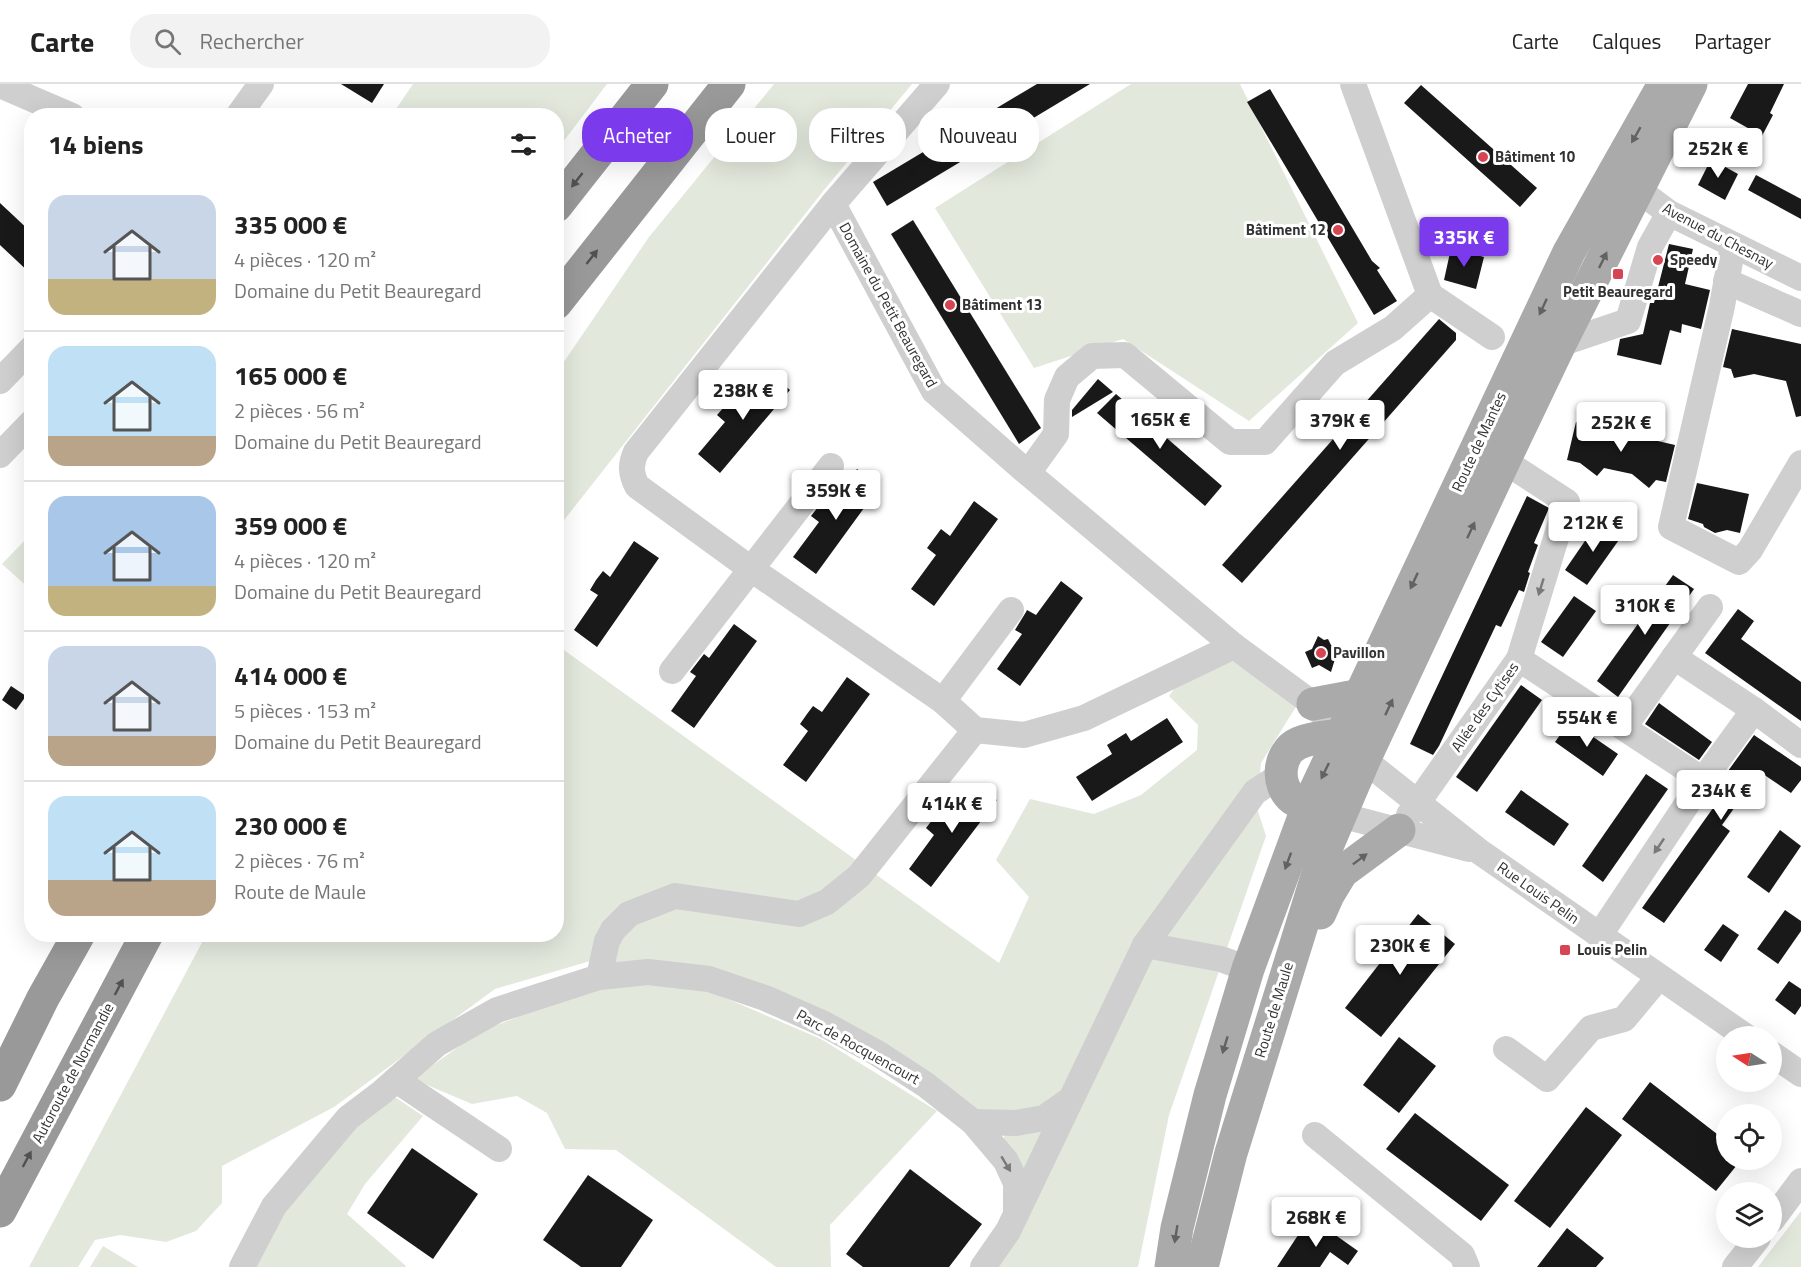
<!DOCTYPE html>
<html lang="fr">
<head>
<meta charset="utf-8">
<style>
  body { margin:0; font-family:"Titillium Web",sans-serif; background:#f2f2f2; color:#222; height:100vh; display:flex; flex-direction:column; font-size:22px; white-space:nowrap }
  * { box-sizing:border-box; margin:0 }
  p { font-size:20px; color:#767676 }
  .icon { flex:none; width:33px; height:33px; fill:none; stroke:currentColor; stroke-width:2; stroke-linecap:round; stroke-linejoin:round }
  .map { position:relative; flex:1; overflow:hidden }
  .details { position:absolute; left:24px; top:24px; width:540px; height:834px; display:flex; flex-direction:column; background:#fff; border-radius:24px; box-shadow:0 6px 24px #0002 }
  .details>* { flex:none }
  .banner { position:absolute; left:582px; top:24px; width:570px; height:54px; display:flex; gap:12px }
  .needle { width:39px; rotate:282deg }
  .buttons { position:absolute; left:1716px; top:942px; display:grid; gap:12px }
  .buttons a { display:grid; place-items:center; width:66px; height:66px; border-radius:50%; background:#fff; box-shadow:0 6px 24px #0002; font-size:30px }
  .price { position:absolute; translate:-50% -51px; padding:0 14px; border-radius:6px; background:#fff; color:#222; font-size:20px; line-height:39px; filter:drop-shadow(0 2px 3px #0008) }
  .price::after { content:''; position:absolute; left:50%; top:36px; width:18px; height:14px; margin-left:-9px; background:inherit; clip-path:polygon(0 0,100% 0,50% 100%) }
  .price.selected { background:#7c3aed; color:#fff }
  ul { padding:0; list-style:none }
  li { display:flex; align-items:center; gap:18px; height:150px; padding:0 24px }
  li+li { border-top:2px solid #e0e0e0 }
  li span { display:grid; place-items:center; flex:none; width:168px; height:120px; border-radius:18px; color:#555 }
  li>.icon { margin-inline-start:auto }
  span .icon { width:72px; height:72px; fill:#fffc; stroke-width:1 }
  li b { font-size:26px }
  h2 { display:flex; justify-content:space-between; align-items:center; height:72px; padding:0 24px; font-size:26px }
  .tag { padding:0 21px; border-radius:24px; background:#fff; box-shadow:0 6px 24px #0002; font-size:21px; line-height:54px }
  .tag.selected { background:#7c3aed; color:#fff }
  header { display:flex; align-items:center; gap:36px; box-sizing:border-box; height:84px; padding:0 30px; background:#fff; border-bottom:2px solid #e0e0e0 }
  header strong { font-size:28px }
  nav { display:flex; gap:33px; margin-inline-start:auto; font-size:21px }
  .search { width:420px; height:54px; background:#f2f2f2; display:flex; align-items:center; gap:15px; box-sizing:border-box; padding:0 21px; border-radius:24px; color:#767676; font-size:22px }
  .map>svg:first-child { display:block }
</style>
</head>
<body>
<header>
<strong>Carte</strong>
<div class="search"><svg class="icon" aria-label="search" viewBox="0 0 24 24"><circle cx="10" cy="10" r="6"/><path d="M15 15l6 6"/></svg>Rechercher</div>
<nav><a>Carte</a><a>Calques</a><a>Partager</a></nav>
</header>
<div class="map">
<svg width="1801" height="1183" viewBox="0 0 1801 1183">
  <rect width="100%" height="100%" fill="#fff"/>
  <!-- green -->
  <g fill="#e2e8dc">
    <polygon points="413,0 607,0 557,66 556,32 392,31"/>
    <polygon points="774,0 912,0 824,106 557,445 557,288 649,153"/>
    <polygon points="1131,0 1240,0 1358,239 1249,337 1123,255 1034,284 935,124"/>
    <polygon points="31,450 31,506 2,480"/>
    <polygon points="1207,560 1297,621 1261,679 1257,724 1266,752 1169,1031 1138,1183 998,1183 1024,1136 1004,1062 1004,1051 818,926 590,877 495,905 334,1023 222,1082 222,1119 196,1147 166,1158 120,1151 95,1156 78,1183 29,1183 206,851 556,850 557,561 999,879 1029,813 996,776 1030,715 1094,730 1141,711 1197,666 1198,641 1169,612"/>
    <polygon points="636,896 700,903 821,955 937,1027 830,1141 831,1183 776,1183 616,1066 565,1065 547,1029 517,1012 472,1020 413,995 481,947 570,913"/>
    <polygon points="395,1013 423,1032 365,1100 347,1130 406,1182 405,1183 251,1183 286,1120 354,1039"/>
    <polygon points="1801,1127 1801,1183 1758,1183"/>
    <polygon points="103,1162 138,1183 90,1183"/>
  </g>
  <!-- building -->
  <g fill="#191919">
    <polygon points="341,0 384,0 372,19"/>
    <polygon points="1037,0 1090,0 887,122 873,98"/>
    <polygon points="1748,0 1784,0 1770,29 1773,31 1762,52 1730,34"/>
    <polygon points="1421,1 1537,104 1520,123 1404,19"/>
    <polygon points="1270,5 1372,177 1380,184 1377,186 1397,217 1374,231 1247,18"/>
    <polygon points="1711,75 1738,90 1725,116 1698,101"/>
    <polygon points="1756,91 1801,115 1801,135 1748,106"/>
    <polygon points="0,119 32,149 32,191 0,161"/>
    <polygon points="913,136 1041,344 1019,360 891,150"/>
    <polygon points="1669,160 1693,165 1685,200 1710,206 1701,245 1682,240 1681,249 1670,246 1661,281 1617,271 1620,255 1643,250 1650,219 1654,219"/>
    <polygon points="1451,164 1484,173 1476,205 1444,196"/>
    <polygon points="1439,235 1456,249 1456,256 1242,499 1222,481"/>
    <polygon points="1732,245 1801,260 1801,332 1796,333 1786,297 1754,290 1734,294 1731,285 1723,283"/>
    <polygon points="767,287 790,306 720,389 698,370 725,338 717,331 732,314 739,320"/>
    <polygon points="1098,295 1113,308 1072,333 1072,326"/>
    <polygon points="1116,310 1222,402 1205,422 1097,329"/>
    <polygon points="1576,338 1675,361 1666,398 1656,396 1649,404 1632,390 1604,384 1597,392 1580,379 1567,376"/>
    <polygon points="857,385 880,402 816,490 793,473 819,438 811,432 825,414 832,420"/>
    <polygon points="1697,399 1749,410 1740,449 1727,446 1715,449 1704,443 1703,440 1688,435"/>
    <polygon points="1527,412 1549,424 1534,459 1538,461 1528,488 1530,489 1524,508 1519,506 1501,543 1496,541 1439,662 1433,671 1410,660"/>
    <polygon points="974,417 998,435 934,522 911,505 936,471 927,464 941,445 950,452"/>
    <polygon points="1598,438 1621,453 1587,501 1565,486"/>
    <polygon points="634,457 659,474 597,563 574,546 598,511 590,506 596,496 603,487 610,493"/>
    <polygon points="1673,491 1694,505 1618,613 1597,597"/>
    <polygon points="1061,497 1083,514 1020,602 997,585 1022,550 1015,546 1026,528 1027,526 1036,531"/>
    <polygon points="1574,512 1596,527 1563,573 1541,558"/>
    <polygon points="1738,525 1754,537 1741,555 1801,598 1801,637 1705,569"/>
    <polygon points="734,540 757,557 694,644 671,627 696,592 690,588 704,570 709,574"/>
    <polygon points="1318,552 1324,556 1328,555 1331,561 1340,565 1334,571 1335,575 1331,588 1319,581 1312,584 1305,568 1312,565"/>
    <polygon points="847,593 870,610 806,698 783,681 808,647 800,640 807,630 813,622 822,628"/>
    <polygon points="1521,601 1542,616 1477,708 1456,693"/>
    <polygon points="11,602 26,612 16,626 2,616"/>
    <polygon points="1659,619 1712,658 1699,676 1645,640"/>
    <polygon points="1167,634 1183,658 1092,717 1076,693 1112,670 1107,661 1126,649 1131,657"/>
    <polygon points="1570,637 1618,670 1603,692 1555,658"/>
    <polygon points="1754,651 1801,683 1801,696 1791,709 1760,688 1722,741 1730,747 1664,839 1642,824 1723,710 1715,705"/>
    <polygon points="1646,690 1668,705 1603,798 1582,782"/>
    <polygon points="975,699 997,716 931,803 909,785 934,751 926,744 940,726 949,733"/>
    <polygon points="1521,706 1569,740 1554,762 1505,728"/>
    <polygon points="1780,746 1801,762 1769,809 1747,793"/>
    <polygon points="1785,826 1801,837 1801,847 1778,880 1757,865"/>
    <polygon points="1418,830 1455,860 1381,953 1345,924"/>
    <polygon points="1723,840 1739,851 1721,878 1704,866"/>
    <polygon points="1789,897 1801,905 1801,922 1795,931 1775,916"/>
    <polygon points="1399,953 1436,982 1399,1029 1363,1001"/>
    <polygon points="1650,998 1726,1057 1726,1076 1741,1076 1716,1107 1622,1035"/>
    <polygon points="1586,1023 1622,1051 1550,1144 1514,1117"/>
    <polygon points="1415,1029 1509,1101 1481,1137 1386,1065"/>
    <polygon points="412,1064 478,1110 433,1175 367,1129"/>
    <polygon points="910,1085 982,1140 949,1183 863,1183 846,1170"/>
    <polygon points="588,1091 653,1136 621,1183 581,1183 543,1156"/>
    <polygon points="1310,1133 1358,1167 1348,1181 1330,1168 1320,1183 1277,1183"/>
    <polygon points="1567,1144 1604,1174 1596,1183 1537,1183"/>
  </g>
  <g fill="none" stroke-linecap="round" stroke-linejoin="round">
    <!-- minor -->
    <g stroke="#cfcfcf" stroke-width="26">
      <polyline points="937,0 833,120 934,307 1023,385 1234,562 1313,620 1342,651"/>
      <polyline points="0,1 72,32"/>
      <polyline points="238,32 261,0"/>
      <polyline points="1637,105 1669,129 1801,194"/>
      <path d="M833,120l-197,248c-6,13 -5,22 1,34l114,83 192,132 32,29 49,5 60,-17 150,-72"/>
      <polyline points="1733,161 1722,222 1671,443 1739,478 1750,466 1801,379"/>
      <polyline points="1726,197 1801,230"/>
      <polyline points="1430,211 1492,253"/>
      <polyline points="1560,260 1628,237 1650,163 1669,129"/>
      <polyline points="0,297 32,264"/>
      <polyline points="0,371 32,338"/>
      <polyline points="1028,389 1056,350 1057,316 1067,293 1092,272 1125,271 1230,358 1265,358 1335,279 1393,244 1430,211 1353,0"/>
      <polyline points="1674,573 1754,626 1801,661"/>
      <polyline points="1519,575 1703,696"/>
      <polyline points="672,587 831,382"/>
      <polyline points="943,617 1011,526"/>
      <polyline points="1624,643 1710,523"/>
      <polyline points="1364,676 1480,768 1745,952"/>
      <polyline points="1340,731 1469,765"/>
      <polyline points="1409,731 1519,575 1567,418 1504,377"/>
      <polyline points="1599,852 1703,696 1754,626"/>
      <polyline points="1145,861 1221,875 1248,885"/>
      <polyline points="599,893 607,857 613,846 629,830 675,812 799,830 827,818 859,792 975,646"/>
      <polyline points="1506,965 1547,995 1591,944 1624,935 1659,893"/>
      <polyline points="1772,970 1801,990"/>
      <polyline points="396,996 499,1065"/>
      <polyline points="973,1038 1016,1039 1044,1034 1070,1016"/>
      <polyline points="1315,1051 1462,1171 1467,1183"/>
      <polyline points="1772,1136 1801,1097"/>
      <polyline points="242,1183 274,1122 348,1034 381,1009 437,960 497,926 599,893 648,888 709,895 765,914 824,940 877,969 926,1001 973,1038 1006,1077 1016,1099 1016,1130"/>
      <polyline points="983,1183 1008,1147 1145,861 1255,708 1281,691"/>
      <polyline points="1735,1183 1758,1154"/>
    </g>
    <!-- major -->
    <g stroke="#aaa" stroke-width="33">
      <polyline points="1313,620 1361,611"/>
      <path d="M1329,728c-12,-4 -26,-6 -36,-13 -18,-14 -15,-47 6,-56 14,-6 29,-6 43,-8"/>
      <polyline points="1320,829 1328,811 1342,788 1399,746"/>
      <polyline points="1171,1183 1177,1144 1210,1011 1248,885 1308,722 1569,168 1664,0"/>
      <polyline points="1202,1183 1231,1069 1325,767 1364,676 1504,377 1560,260 1691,0"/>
    </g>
    <!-- highway -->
    <g stroke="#999" stroke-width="33">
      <polyline points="556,122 652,0"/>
      <polyline points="556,219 729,0"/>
      <polyline points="0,1001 43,914 79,850"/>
      <polyline points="0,1127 147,850"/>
    </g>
  </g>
  <!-- one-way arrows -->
  <defs><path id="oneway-solid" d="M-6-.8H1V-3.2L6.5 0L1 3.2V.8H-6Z" transform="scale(1.5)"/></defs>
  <g fill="#626262">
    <use href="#oneway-solid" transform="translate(1636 51) rotate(120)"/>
    <use href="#oneway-solid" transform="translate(1603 176) rotate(-64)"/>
    <use href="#oneway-solid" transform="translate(1543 223) rotate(115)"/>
    <use href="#oneway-solid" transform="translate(1471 446) rotate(-65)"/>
    <use href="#oneway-solid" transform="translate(1414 497) rotate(115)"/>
    <use href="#oneway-solid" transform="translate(1389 623) rotate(-65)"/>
    <use href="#oneway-solid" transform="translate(1325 687) rotate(116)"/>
    <use href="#oneway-solid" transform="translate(1360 775) rotate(-37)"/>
    <use href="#oneway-solid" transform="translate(1288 777) rotate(110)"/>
    <use href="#oneway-solid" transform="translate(1225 961) rotate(107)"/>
    <use href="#oneway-solid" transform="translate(1176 1150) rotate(99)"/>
  </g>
  <g fill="#515151">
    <use href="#oneway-solid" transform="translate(577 96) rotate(128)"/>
    <use href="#oneway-solid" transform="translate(592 173) rotate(-52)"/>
    <use href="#oneway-solid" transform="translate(119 903) rotate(-62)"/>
    <use href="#oneway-solid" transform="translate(27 1075) rotate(-62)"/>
  </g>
  <g fill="#797979">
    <use href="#oneway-solid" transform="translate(1541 503) rotate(107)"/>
    <use href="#oneway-solid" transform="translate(1659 762) rotate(124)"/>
    <use href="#oneway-solid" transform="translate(1006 1080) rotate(59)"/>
  </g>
  <!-- markers -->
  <g fill="#d84552" stroke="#fff" stroke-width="2">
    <circle cx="1483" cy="73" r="6"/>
    <circle cx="1338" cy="146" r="6"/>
    <circle cx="1658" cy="176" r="6"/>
    <rect x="1612" y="184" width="12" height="12" rx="3"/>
    <circle cx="950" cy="221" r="6"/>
    <circle cx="1321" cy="569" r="6"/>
    <rect x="1559" y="860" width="12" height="12" rx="3"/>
  </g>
  <g text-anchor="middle" stroke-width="6" stroke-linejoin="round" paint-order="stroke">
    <!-- poi labels -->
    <g font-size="15" font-weight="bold" fill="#323232" stroke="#fff" text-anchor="start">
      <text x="1495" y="78">Bâtiment 10</text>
      <text x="1326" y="151" text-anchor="end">Bâtiment 12</text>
      <text x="1670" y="181">Speedy</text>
      <text x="1618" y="213" text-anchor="middle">Petit Beauregard</text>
      <text x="962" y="226">Bâtiment 13</text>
      <text x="1333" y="574">Pavillon</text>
      <text x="1577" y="871">Louis Pelin</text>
    </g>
    <!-- street labels -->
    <g font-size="15" fill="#323232" stroke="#fff">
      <text transform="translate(1718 152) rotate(28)" y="5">Avenue du Chesnay</text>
      <text transform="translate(888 221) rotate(61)" y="5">Domaine du Petit Beauregard</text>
      <text transform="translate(1479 358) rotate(-65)" y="5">Route de Mantes</text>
      <text transform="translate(1485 623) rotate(-55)" y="5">Allée des Cytises</text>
      <text transform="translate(1538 809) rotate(35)" y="5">Rue Louis Pelin</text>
      <text transform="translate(1274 926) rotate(-73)" y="5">Route de Maule</text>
      <text transform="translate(858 963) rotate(29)" y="5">Parc de Rocquencourt</text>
      <text transform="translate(73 989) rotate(-62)" y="5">Autoroute de Normandie</text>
    </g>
  </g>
</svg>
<div class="buttons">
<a><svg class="needle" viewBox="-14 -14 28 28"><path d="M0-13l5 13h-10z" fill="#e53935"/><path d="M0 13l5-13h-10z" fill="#767676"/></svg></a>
<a><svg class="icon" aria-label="locate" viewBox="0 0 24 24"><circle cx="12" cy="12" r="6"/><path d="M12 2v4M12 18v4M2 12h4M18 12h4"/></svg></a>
<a><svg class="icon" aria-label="layers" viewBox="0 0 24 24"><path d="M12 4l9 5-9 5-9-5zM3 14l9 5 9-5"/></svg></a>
</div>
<b class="price" style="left:1718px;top:95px">252K €</b>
<b class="price selected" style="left:1464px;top:184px">335K €</b>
<b class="price" style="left:743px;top:337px">238K €</b>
<b class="price" style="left:1160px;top:366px">165K €</b>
<b class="price" style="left:1340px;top:367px">379K €</b>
<b class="price" style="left:1621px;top:369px">252K €</b>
<b class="price" style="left:836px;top:437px">359K €</b>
<b class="price" style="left:1593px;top:469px">212K €</b>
<b class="price" style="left:1645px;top:552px">310K €</b>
<b class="price" style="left:1587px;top:664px">554K €</b>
<b class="price" style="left:1721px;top:737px">234K €</b>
<b class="price" style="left:952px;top:750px">414K €</b>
<b class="price" style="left:1400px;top:892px">230K €</b>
<b class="price" style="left:1316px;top:1164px">268K €</b>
<div class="banner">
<a class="tag selected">Acheter</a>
<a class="tag">Louer</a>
<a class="tag">Filtres</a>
<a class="tag">Nouveau</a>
</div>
<section class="details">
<h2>14 biens<svg class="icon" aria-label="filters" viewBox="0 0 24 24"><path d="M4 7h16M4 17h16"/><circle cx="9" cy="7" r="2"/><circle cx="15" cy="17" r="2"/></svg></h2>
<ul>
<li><span style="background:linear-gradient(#c9d6e8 70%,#c2b280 0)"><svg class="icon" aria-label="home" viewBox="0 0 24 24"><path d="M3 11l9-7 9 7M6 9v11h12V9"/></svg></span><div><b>335 000 €</b><p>4 pièces · 120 m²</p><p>Domaine du Petit Beauregard</p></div></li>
<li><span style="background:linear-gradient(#bfe0f5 75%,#b9a48a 0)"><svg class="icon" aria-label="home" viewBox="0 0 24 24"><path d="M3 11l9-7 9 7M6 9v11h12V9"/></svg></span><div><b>165 000 €</b><p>2 pièces · 56 m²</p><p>Domaine du Petit Beauregard</p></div></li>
<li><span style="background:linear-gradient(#a9c7e8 75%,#c2b280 0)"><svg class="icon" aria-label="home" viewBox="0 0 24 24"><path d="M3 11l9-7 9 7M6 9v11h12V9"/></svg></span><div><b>359 000 €</b><p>4 pièces · 120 m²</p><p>Domaine du Petit Beauregard</p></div></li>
<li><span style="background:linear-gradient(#c9d6e8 75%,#b9a48a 0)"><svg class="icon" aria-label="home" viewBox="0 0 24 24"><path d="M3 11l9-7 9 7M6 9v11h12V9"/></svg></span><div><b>414 000 €</b><p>5 pièces · 153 m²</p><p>Domaine du Petit Beauregard</p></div></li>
<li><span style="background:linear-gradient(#bfe0f5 70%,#b9a48a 0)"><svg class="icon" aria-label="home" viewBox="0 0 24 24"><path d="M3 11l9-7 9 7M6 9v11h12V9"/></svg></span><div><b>230 000 €</b><p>2 pièces · 76 m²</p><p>Route de Maule</p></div></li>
</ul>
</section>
</div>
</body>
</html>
